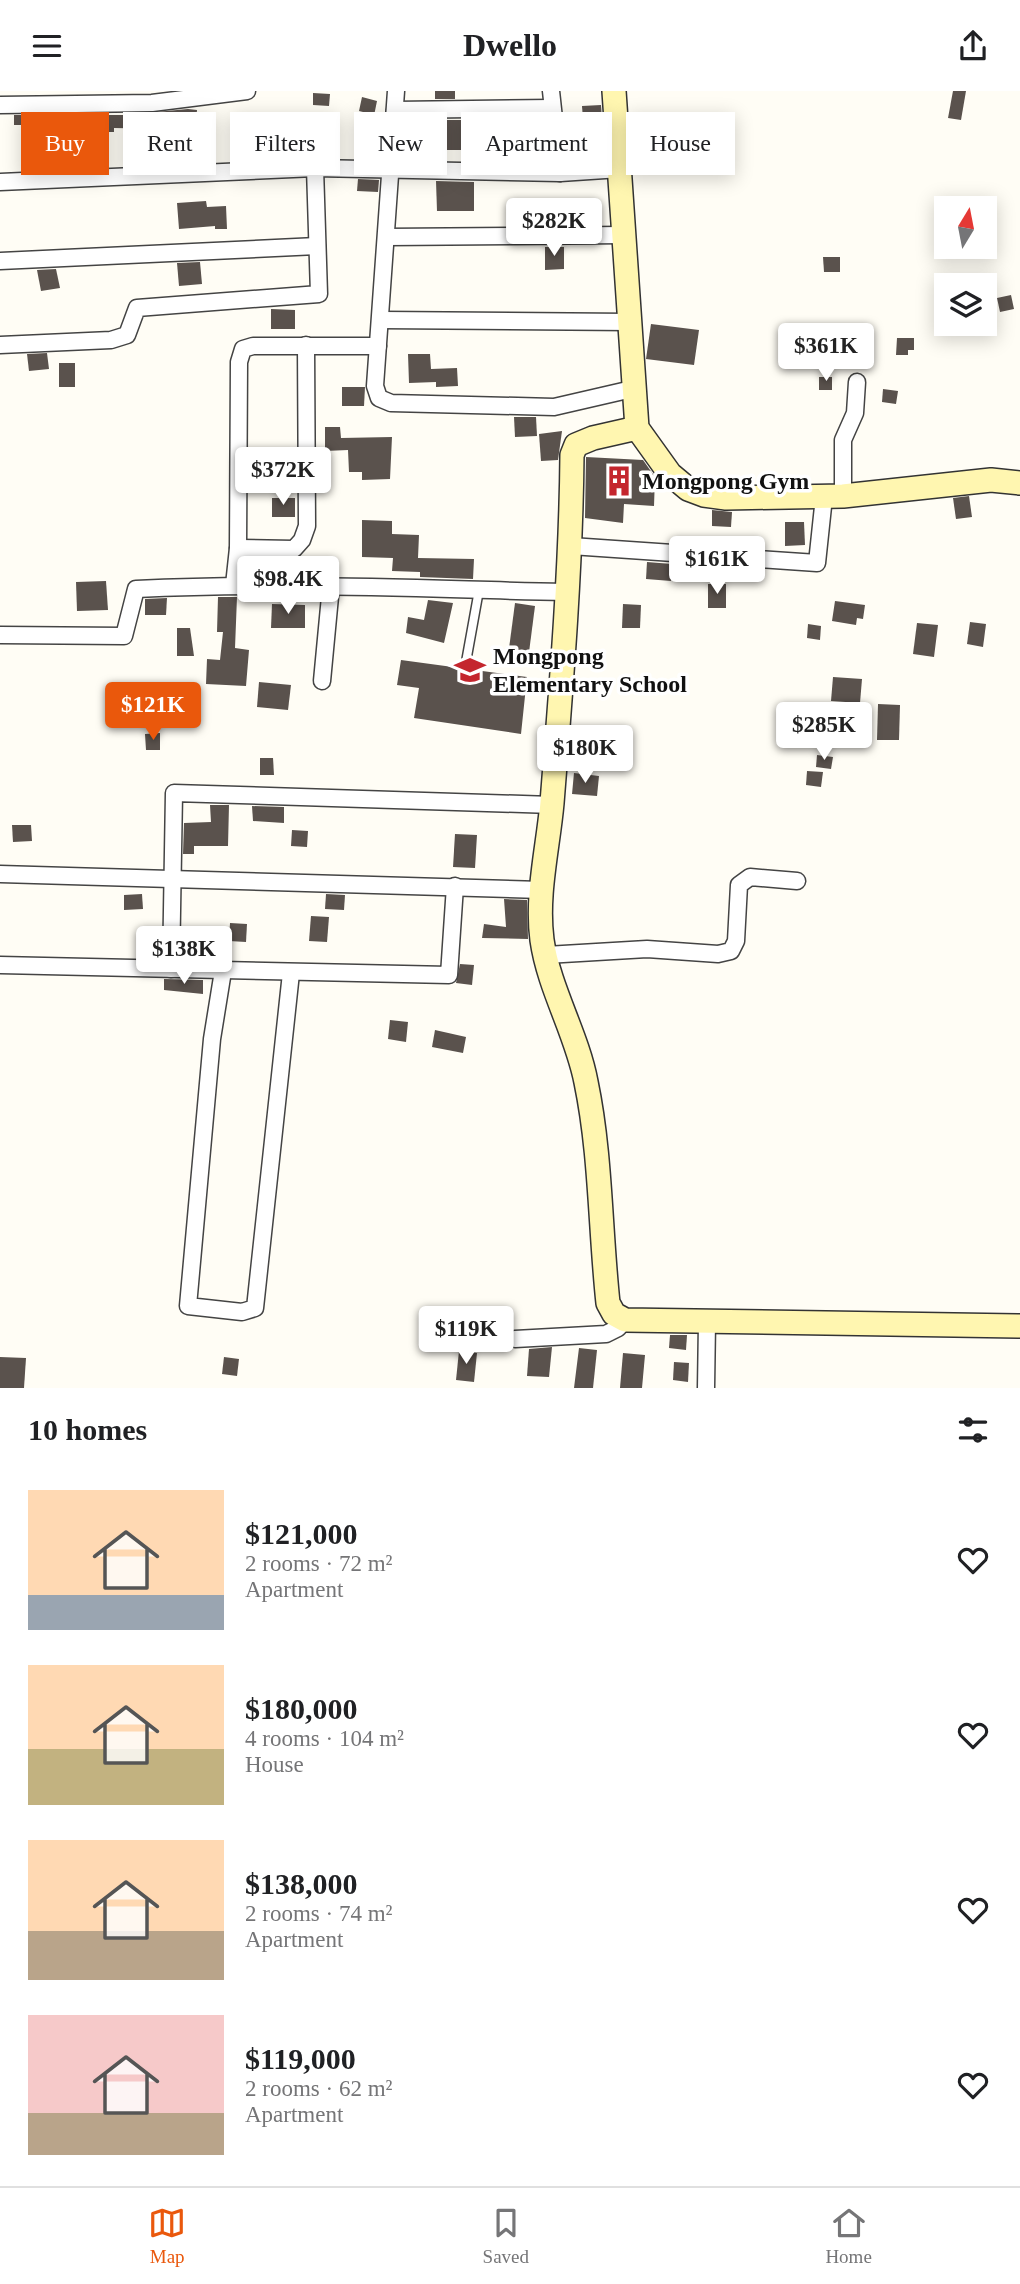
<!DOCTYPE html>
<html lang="en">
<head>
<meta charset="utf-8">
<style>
  body { margin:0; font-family:"Times New Roman",serif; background:#f6f6f6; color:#202124; height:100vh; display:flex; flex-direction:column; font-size:26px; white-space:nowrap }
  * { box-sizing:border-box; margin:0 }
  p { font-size:23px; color:#757577 }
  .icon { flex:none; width:38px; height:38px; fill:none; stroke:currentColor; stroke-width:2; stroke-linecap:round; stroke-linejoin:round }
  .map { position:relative; height:1297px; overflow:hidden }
  .details { display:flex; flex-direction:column; background:#fff; flex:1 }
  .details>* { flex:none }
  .top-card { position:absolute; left:21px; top:21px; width:978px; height:63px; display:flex; gap:14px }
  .needle { width:46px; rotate:10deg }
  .tools { position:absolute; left:934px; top:105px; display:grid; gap:14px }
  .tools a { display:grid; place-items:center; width:63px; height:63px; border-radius:0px; background:#fff; box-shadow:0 4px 18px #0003; font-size:35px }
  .price { position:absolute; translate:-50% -60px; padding:0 16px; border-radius:7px; background:#fff; color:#222; font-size:23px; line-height:46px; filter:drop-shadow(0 2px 4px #0008) }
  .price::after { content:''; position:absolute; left:50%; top:42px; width:21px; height:16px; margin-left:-10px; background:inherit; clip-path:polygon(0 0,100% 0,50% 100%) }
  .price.active { background:#ea580c; color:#fff }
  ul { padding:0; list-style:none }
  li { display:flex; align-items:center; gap:21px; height:175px; padding:0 28px }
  li span { display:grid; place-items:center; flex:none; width:196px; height:140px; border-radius:0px; color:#555 }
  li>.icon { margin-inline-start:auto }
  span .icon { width:84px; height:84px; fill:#fffc; stroke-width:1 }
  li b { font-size:30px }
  h2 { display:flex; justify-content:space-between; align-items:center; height:84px; padding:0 28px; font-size:30px }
  .pill { padding:0 24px; border-radius:0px; background:#fff; box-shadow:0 4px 18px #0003; font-size:24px; line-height:63px }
  .pill.active { background:#ea580c; color:#fff }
  header { display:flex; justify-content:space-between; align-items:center; height:91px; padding:0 28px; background:#fff; font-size:32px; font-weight:700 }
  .tabs { display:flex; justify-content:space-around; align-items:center; height:98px; border-top:2px solid #e0e0e0; background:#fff; font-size:19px; color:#757577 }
  .tabs a { display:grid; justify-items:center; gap:4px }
  .tabs .active { color:#ea580c }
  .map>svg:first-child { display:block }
</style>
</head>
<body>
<header><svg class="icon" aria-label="menu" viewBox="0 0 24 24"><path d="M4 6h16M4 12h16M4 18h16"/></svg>Dwello<svg class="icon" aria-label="share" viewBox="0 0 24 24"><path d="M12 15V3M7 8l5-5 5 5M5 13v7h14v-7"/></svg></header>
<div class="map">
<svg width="1020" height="1297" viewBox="0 0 1020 1297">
  <rect width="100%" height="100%" fill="#fffdf5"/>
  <!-- building -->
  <g fill="#5a524d">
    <rect x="435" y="0" width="20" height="8"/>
    <polygon points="953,0 966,0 961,29 948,27"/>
    <polygon points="313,2 330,3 329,15 313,14"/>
    <polygon points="362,6 377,10 366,64 356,63 363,21 359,20"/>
    <polygon points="601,14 603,41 584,42 582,15"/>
    <polygon points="188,18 197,19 196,31 180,30 180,35 161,34 161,38 114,37 114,41 70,41 56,39 56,34 14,34 14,24 124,24"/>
    <polygon points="434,29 462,29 461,59 434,59"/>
    <polygon points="358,88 379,89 378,101 357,100"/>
    <polygon points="436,90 474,91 474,120 437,120"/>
    <polygon points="206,110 207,116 226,115 227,138 215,138 215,135 179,138 177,112"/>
    <polygon points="545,156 564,156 564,178 545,179"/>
    <polygon points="823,166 840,166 840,181 824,181"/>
    <polygon points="200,171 202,193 179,195 177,172"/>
    <polygon points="56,178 60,197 41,200 37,179"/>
    <polygon points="1011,204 1014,218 1000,221 997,207"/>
    <polygon points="271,218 295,219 295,238 271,238"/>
    <polygon points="651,233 699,239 694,274 646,268"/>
    <polygon points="897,247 914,247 914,259 908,259 908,264 896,264"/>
    <polygon points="47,262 49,278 29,280 27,263"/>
    <polygon points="408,263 430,263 431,278 457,277 458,295 436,296 436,291 409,292"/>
    <rect x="59" y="272" width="16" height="24"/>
    <rect x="819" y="286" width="13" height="13"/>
    <polygon points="342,296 365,296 364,315 342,315"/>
    <polygon points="883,298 898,300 896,313 882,311"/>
    <polygon points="514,326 536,326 537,345 515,346"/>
    <polygon points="325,336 340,336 341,347 392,346 390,388 362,389 362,381 349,381 348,359 325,360"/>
    <polygon points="562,340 558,369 541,370 539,343"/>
    <polygon points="586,366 643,369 655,386 654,415 624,413 623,432 585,427"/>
    <polygon points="969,405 972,426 956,428 953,407"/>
    <rect x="272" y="407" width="23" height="19"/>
    <polygon points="712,419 732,421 731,436 712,435"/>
    <polygon points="362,429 392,430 392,443 419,444 418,467 474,468 473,488 420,486 420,481 392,480 393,467 362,466"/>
    <polygon points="785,431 804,431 805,454 785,455"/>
    <polygon points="647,471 672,473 671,490 646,488"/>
    <polygon points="106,490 108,519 77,520 76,491"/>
    <rect x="708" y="493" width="18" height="24"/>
    <polygon points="218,506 237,506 235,557 249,559 246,595 206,593 207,568 220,569 223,541 217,541"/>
    <polygon points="167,507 166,524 145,524 145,508"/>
    <polygon points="428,509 453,512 444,552 406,542 408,526 424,529"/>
    <polygon points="835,510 865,514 863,528 857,527 856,534 832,530"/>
    <polygon points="515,512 535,515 528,569 508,565"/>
    <polygon points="272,513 305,514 305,537 271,537"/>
    <polygon points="623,513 641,514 640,537 622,537"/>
    <polygon points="970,531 986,533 983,556 967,553"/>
    <polygon points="917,532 938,534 934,566 913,563"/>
    <polygon points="808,533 821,535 820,549 807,547"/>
    <polygon points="177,537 190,537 194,565 177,565"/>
    <polygon points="401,569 527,586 521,643 414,627 419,597 397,594"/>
    <polygon points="833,586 862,588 860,612 831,610"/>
    <polygon points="259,591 291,594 288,619 257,616"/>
    <rect x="123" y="608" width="14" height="22"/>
    <polygon points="878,613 900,614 899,649 877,649"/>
    <polygon points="160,642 160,659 146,659 145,643"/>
    <polygon points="817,664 833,666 831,678 816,676"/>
    <polygon points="260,667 273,667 274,684 260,684"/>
    <polygon points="807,680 823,681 821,696 806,694"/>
    <polygon points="574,682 599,685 597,705 572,703"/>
    <polygon points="210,714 229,714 228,755 194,755 194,763 183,763 184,732 211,731"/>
    <polygon points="252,715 284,716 284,732 253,730"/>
    <polygon points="12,734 31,734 32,750 13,751"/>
    <polygon points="292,739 308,740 307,756 291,755"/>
    <polygon points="455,743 477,744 475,777 453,776"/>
    <polygon points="142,803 143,818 124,819 124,804"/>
    <polygon points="326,803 345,804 344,819 325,818"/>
    <polygon points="504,808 527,809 528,848 482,847 484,833 506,836"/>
    <polygon points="311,825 329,826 327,851 309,850"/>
    <polygon points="230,832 247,833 246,851 229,850"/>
    <polygon points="460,873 474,874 472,894 456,892"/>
    <polygon points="164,888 203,889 203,903 164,899"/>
    <polygon points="390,929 408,931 406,951 388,948"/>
    <polygon points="435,939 466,946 463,962 432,956"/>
    <polygon points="670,1244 687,1244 686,1259 669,1257"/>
    <polygon points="552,1256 549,1286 527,1285 529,1258"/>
    <polygon points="579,1257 597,1259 593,1297 574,1297"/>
    <polygon points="459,1260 477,1262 474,1291 456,1289"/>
    <polygon points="623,1262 645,1264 642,1297 620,1297"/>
    <polygon points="0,1266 26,1267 24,1297 0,1297"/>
    <polygon points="224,1266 239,1268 237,1285 222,1283"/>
    <polygon points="674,1271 689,1272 688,1291 673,1289"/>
  </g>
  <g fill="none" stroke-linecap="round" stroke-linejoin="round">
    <!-- lane casing -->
    <g stroke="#444" stroke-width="11">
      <polyline id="lane" points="466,571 479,499"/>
    </g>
    <!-- street casing -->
    <g stroke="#444" stroke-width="19">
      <g id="street">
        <polyline points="396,0 375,295 379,307 391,312 554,316 632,298"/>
        <polyline points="551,0 560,82"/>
        <polyline points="0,14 152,12 247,0"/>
        <polyline points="395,19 552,17"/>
        <polyline points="0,91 315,77 560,82 620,78"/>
        <polyline points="387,146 625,144"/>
        <polyline points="0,170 317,155"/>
        <polyline points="381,229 631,231"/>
        <polyline points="0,254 111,249 127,244 137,217 319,203 315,77"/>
        <polyline points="843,405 843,349 855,322 857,291"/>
        <polyline points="571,455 817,472 824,406"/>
        <polyline points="238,457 294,458 302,449 307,435 306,254"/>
        <polyline points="234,494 238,457 239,271 243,258 253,255 378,255"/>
        <path d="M0,544l124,1 12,-47c143,-7 285,0 429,3"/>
        <polyline points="322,590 331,495"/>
        <polyline points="0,783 541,799"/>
        <polyline points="546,864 647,858 718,863 731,860 736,850 739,794 750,786 797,790"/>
        <polyline points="0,874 449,884 455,795"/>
        <polyline points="171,878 174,702 552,714"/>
        <polyline points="223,880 212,948 188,1215 242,1221 255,1217 291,882"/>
        <polyline points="515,1248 606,1243 618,1237 625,1229"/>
        <polyline points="706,1297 707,1231"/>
      </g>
    </g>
    <!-- secondary casing -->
    <g stroke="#333" stroke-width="26">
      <g id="secondary">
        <polyline points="614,0 637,337 670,383 688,398 704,404 726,407 843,405 991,389 1020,392"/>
        <path d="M637,337l-44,10 -17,7 -4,10c-1,114 -11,234 -20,348 -4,45 -16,92 -10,137 7,49 35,94 44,142 15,72 14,147 22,221l6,11 11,6 395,6"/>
      </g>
    </g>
    <!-- lane -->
    <use href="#lane" stroke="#fff" stroke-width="8"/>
    <!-- street -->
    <use href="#street" stroke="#fff" stroke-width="16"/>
    <!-- secondary -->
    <use href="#secondary" stroke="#fff6b0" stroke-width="23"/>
  </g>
  <!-- icons -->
  <defs>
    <g id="building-bare" transform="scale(2.415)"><path d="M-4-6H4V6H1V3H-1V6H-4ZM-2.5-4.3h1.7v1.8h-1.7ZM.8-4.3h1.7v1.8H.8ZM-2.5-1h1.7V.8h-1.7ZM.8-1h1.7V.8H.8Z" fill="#c4262e" stroke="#fff" stroke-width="2.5" paint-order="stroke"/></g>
    <g id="school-bare" transform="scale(2.415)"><path d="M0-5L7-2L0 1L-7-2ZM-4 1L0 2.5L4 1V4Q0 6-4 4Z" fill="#c4262e" stroke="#fff" stroke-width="2.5" paint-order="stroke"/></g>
  </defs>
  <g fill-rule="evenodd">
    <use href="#building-bare" x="619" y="390"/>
    <use href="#school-bare" x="470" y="579"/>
  </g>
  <g text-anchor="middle" stroke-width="7" stroke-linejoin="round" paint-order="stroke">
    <!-- poi labels -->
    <g font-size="24" font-weight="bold" fill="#111" stroke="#fff" text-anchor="start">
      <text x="642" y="398">Mongpong Gym</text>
      <text x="493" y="573">Mongpong<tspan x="493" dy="28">Elementary School</tspan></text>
    </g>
  </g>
</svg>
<div class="tools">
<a><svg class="needle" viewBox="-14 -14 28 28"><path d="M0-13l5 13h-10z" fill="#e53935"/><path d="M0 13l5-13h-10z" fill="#757577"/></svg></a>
<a><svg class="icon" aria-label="layers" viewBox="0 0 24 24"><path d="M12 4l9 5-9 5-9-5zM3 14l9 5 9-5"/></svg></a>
</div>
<b class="price" style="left:554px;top:167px">$282K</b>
<b class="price" style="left:826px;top:292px">$361K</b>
<b class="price" style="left:283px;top:416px">$372K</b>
<b class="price" style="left:717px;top:505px">$161K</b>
<b class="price" style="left:288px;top:525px">$98.4K</b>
<b class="price active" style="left:153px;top:651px">$121K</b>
<b class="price" style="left:824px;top:671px">$285K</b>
<b class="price" style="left:585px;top:694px">$180K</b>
<b class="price" style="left:184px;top:895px">$138K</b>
<b class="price" style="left:466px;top:1275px">$119K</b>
<div class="top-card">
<a class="pill active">Buy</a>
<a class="pill">Rent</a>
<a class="pill">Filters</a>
<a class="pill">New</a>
<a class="pill">Apartment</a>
<a class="pill">House</a>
</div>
</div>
<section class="details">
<h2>10 homes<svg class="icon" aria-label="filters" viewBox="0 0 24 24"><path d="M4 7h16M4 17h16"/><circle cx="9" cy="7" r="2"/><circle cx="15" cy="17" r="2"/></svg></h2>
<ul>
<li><span style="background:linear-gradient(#ffd9b3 75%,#9aa5b1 0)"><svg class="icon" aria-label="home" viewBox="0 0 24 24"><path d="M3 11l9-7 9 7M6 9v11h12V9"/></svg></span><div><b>$121,000</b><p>2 rooms · 72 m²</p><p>Apartment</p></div><svg class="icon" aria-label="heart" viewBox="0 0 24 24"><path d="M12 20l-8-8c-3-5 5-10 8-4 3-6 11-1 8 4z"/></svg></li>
<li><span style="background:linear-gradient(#ffd9b3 60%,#c2b280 0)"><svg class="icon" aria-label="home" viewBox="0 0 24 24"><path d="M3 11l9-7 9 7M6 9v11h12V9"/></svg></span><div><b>$180,000</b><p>4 rooms · 104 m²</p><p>House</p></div><svg class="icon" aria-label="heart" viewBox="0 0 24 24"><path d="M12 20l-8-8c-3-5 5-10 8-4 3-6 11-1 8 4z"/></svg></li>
<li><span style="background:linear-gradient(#ffd9b3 65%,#b9a48a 0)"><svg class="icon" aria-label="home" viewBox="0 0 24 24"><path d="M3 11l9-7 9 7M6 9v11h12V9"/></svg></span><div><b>$138,000</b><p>2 rooms · 74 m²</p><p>Apartment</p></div><svg class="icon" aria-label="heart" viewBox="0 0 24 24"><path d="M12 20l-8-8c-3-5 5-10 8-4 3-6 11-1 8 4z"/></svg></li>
<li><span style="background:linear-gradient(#f6c9c9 70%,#b9a48a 0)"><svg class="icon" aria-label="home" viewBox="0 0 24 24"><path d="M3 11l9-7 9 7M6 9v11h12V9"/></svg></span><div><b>$119,000</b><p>2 rooms · 62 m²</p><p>Apartment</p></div><svg class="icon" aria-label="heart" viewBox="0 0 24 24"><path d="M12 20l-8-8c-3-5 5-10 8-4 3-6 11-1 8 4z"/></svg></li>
</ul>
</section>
<nav class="tabs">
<a class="active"><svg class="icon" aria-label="map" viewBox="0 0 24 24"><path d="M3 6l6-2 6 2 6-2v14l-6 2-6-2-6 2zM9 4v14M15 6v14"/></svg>Map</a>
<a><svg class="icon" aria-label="saved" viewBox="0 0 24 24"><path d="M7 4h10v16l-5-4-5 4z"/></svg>Saved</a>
<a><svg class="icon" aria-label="home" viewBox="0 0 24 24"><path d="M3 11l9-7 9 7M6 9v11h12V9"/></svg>Home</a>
</nav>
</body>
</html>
